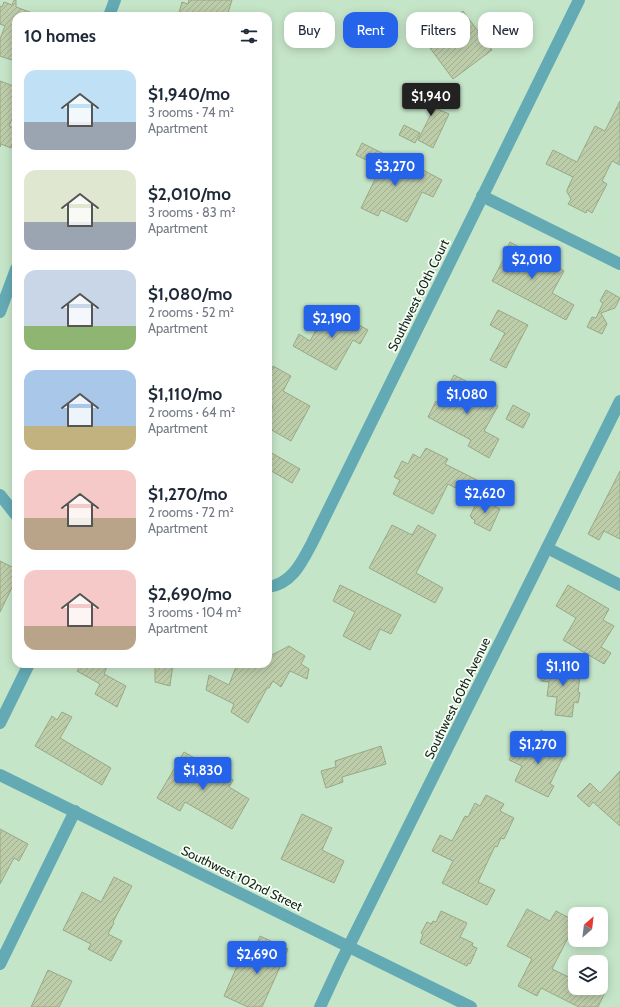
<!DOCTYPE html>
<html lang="en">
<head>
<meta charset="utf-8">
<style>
  body { margin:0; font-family:Cabin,sans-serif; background:#f6f6f7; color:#1f2937; height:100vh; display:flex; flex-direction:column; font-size:15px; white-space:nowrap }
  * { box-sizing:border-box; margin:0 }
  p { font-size:13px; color:#747a83 }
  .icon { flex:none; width:22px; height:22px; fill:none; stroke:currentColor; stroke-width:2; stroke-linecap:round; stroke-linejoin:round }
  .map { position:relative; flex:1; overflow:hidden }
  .sheet { position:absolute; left:12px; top:12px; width:260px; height:656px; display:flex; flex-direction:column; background:#fff; border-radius:12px; box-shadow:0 2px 10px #0003 }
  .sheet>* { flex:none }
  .banner { position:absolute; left:284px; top:12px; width:276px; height:36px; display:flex; gap:8px }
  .needle { width:26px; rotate:28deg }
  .controls { position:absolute; left:568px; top:907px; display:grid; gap:8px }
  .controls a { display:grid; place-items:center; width:40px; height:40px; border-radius:8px; background:#fff; box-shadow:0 2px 10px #0003; font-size:20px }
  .price { position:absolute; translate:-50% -34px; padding:0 9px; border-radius:4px; background:#2563eb; color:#fff; font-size:13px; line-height:26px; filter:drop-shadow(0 1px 2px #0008) }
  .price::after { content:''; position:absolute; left:50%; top:24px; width:12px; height:9px; margin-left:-6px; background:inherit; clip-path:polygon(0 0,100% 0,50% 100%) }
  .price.current { background:#222; color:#fff }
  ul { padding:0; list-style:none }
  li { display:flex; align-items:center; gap:12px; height:100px; padding:0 12px }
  li span { display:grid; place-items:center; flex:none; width:112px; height:80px; border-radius:12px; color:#555 }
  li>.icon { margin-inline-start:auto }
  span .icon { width:48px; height:48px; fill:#fffc; stroke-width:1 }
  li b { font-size:17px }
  h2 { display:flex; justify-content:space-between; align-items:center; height:48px; padding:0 12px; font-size:17px }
  .tag { padding:0 14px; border-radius:12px; background:#fff; box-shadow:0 2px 10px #0003; font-size:14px; line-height:36px }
  .tag.current { background:#2563eb; color:#fff }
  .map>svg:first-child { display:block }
</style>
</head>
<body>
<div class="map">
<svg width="620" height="1007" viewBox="0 0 620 1007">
  <defs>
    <pattern id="building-hatch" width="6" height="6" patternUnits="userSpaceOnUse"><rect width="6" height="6" fill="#bdcdaa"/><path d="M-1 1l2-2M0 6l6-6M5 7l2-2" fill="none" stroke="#a2b092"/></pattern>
  </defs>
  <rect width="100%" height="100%" fill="#c5e5c8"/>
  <!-- building -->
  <g fill="url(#building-hatch)" stroke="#99a886">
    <polygon points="14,0 16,0 16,7 38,15 38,16 16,16 16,47 12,60 0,56 0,39 5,26 0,24 0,6 2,7 4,2 12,5"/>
    <polygon points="189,0 232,0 227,16 178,16 182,2 188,4"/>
    <polygon points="463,11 492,50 453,79 424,40"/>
    <polygon points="0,81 16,87 16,109 9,126 16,129 16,135 11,148 1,144 0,147"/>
    <polygon points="418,88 426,92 428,89 441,95 435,108 449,114 433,148 418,140 433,110 413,100"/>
    <polygon points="620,101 620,165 612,161 602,181 607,184 592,213 587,210 586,213 568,204 571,199 567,192 567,190 573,177 546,164 553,150 577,162 595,126 605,131"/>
    <polygon points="404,125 420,133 415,143 399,135"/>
    <polygon points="362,143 396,160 393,167 419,179 423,170 442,180 433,197 422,192 407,222 381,210 378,216 361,208 381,167 356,155"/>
    <polygon points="510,242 564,271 552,293 574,305 566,320 492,281 507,253 505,252"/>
    <polygon points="606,290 620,298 615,308 601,313 607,324 602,334 587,327 592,317 596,318 603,303 600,301"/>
    <polygon points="328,308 368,330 360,344 353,340 336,370 293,346 299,334 310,341"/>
    <polygon points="498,310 528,325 516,348 506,368 490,360 505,333 490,325"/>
    <polygon points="273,366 291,376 283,391 310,406 291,441 268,428 268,416 273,407 268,404 268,376"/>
    <polygon points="454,375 478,387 474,393 498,406 484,431 499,439 489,458 468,446 471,440 428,417 436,401 439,403"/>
    <polygon points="513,405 530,414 523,428 506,419"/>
    <polygon points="426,448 448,459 445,464 479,481 471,496 448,484 433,514 393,494 400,480 394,477 402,461 408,464 413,454 420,458"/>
    <polygon points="268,451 300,469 292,483 268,469"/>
    <polygon points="620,471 620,539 604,531 599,540 588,534"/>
    <polygon points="479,498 500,509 490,531 474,523 475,520 471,518 472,517 470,516"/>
    <polygon points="392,525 412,535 418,525 436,535 416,573 443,588 435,603 369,568"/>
    <polygon points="0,561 16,569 16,579 0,612"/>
    <polygon points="340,585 401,615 391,634 380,629 370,650 343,636 355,612 333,601"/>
    <polygon points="568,585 609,609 603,620 614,626 601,647 611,653 604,664 563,640 576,618 556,606"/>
    <polygon points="289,646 305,656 301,664 309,669 307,679 290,671 281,687 273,681 269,688 267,688 248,723 231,712 234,704 206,690 209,675 229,685 237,664 268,664 268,657"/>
    <polygon points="81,664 108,664 104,674 126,686 117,707 95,694 100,684 77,671"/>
    <polygon points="155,664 173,664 170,686 155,682"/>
    <polygon points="543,664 581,668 578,692 580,693 578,703 574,702 572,717 555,715 557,697 547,696 549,682 541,681"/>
    <polygon points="62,712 72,717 60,738 111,768 102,785 35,746 52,716 57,720"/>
    <polygon points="541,730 554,737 549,747 564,755 550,784 554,786 548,797 515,781 522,766 509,760 515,748 527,755"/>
    <polygon points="381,746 386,764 342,777 343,782 326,788 321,771 336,767 335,761"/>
    <polygon points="184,752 233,780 229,787 249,799 232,829 185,802 180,811 157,798"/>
    <polygon points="620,771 620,826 593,802 589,807 577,796 590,783 600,793"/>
    <polygon points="486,795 504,804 500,811 514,818 504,839 501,838 497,847 495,846 478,882 495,890 487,905 442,883 453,861 432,851 440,835 452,841 465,816 468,817 475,803 480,806"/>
    <polygon points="302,814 332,828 322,850 344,861 334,883 281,859"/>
    <polygon points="0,829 28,844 19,861 14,858 0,884"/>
    <polygon points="114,877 132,886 113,922 114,923 108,934 122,941 111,961 88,949 91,944 63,930 82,892 101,902"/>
    <polygon points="527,909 550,921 556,911 575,921 575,924 552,969 575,980 575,988 607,988 598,1007 579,1007 541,988 537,996 518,986 532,959 507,946"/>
    <polygon points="441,911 467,923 460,937 473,943 472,946 477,948 470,964 468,963 467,966 420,943 423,934 421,933 427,922 431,924 433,921 436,922"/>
    <polygon points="260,936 288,949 262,1007 248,1007 224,996 238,964 246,967"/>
    <polygon points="48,970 72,981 59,1007 31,1007"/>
  </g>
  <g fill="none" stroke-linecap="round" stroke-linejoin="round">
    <!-- minor -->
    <g stroke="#64aab4" stroke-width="12">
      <polyline points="109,16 115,0"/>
      <polyline points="482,196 620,264"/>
      <polyline points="0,312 16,269"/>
      <polyline points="0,495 16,515"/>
      <polyline points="547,548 620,585"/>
      <path d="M268,587c24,-3 34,-25 44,-44l267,-543"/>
      <polyline points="0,723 29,664"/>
      <polyline points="0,775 471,1007"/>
      <polyline points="0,964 75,811"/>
      <polyline points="320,1007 340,964 620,401"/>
    </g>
  </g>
  <g text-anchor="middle" stroke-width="3.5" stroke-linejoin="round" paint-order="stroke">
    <!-- street labels -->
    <g font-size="13" fill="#162117" stroke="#f5fff6">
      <text transform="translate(418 295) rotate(-64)" y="5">Southwest 60th Court</text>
      <text transform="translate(457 698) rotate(-64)" y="5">Southwest 60th Avenue</text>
      <text transform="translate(242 878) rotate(26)" y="5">Southwest 102nd Street</text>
    </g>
  </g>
</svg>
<div class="controls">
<a><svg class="needle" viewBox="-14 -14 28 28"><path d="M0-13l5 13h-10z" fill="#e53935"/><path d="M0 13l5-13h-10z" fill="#747a83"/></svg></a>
<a><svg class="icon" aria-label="layers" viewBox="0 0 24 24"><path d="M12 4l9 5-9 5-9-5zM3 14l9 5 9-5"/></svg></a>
</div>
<b class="price current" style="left:431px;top:117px">$1,940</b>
<b class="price" style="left:395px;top:187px">$3,270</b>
<b class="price" style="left:532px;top:280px">$2,010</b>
<b class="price" style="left:332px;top:339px">$2,190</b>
<b class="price" style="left:467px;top:415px">$1,080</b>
<b class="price" style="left:485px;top:514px">$2,620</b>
<b class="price" style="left:563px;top:687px">$1,110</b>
<b class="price" style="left:538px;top:765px">$1,270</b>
<b class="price" style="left:203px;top:791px">$1,830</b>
<b class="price" style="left:257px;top:975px">$2,690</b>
<div class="banner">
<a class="tag">Buy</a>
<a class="tag current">Rent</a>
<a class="tag">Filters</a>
<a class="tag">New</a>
</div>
<section class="sheet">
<h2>10 homes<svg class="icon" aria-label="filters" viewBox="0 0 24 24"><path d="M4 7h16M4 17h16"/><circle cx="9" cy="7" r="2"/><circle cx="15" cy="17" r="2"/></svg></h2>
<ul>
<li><span style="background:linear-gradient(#bfe0f5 65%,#9aa5b1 0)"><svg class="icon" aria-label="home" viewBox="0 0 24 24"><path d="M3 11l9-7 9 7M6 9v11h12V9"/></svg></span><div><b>$1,940/mo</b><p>3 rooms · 74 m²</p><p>Apartment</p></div></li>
<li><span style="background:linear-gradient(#dfe7d0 65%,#9aa5b1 0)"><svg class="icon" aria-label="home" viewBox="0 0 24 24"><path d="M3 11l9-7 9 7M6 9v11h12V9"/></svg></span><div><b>$2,010/mo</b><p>3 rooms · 83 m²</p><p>Apartment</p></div></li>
<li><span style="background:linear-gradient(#c9d6e8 70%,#8fb573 0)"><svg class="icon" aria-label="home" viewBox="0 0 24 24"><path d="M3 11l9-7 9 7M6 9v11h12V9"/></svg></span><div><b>$1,080/mo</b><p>2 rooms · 52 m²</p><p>Apartment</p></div></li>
<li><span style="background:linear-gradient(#a9c7e8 70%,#c2b280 0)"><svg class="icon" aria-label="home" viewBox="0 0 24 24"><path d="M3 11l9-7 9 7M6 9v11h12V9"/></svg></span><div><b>$1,110/mo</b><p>2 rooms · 64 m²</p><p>Apartment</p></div></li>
<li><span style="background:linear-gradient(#f6c9c9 60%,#b9a48a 0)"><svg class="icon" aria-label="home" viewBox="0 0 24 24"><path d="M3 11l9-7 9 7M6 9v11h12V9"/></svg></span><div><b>$1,270/mo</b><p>2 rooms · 72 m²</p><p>Apartment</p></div></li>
<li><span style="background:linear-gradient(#f6c9c9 70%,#b9a48a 0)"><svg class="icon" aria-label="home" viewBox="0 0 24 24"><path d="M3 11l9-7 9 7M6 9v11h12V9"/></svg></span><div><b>$2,690/mo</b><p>3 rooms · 104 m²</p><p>Apartment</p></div></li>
</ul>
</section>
</div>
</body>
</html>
